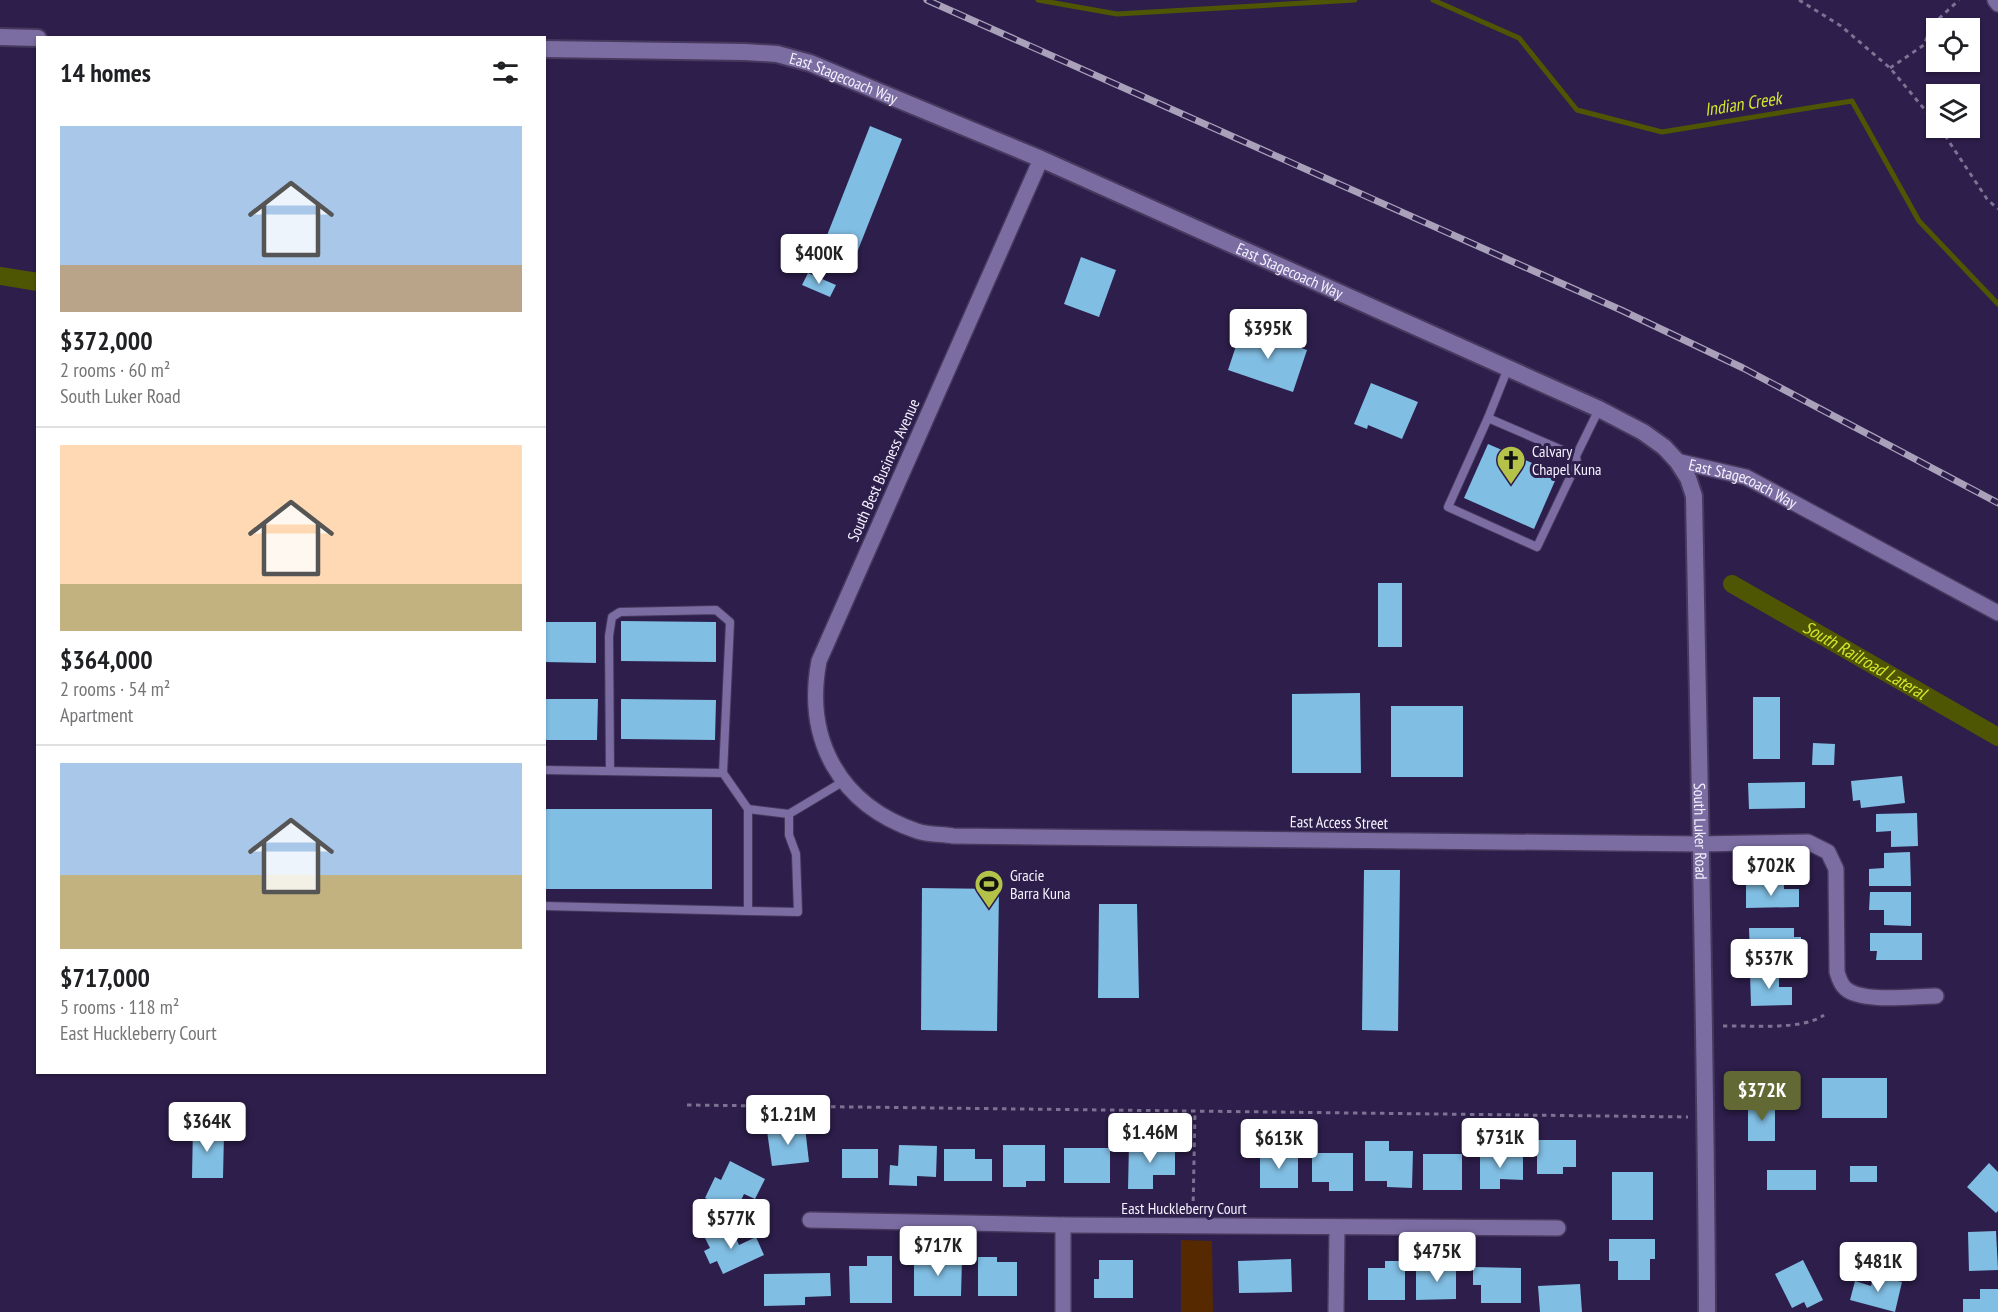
<!DOCTYPE html>
<html lang="en">
<head>
<meta charset="utf-8">
<style>
  body { margin:0; font-family:"PT Sans Narrow",sans-serif; background:#f2f2f2; color:#202124; height:100vh; display:flex; flex-direction:column; font-size:22px; white-space:nowrap }
  * { box-sizing:border-box; margin:0 }
  p { font-size:20px; color:#757577 }
  .icon { flex:none; width:33px; height:33px; fill:none; stroke:currentColor; stroke-width:2; stroke-linecap:round; stroke-linejoin:round }
  .map { position:relative; flex:1; overflow:hidden }
  .panel { position:absolute; left:36px; top:36px; width:510px; height:1038px; display:flex; flex-direction:column; background:#fff; border-radius:0px; box-shadow:0 2px 4px #0004 }
  .panel>* { flex:none }
  .fabs { position:absolute; left:1926px; top:18px; display:grid; gap:12px }
  .fabs a { display:grid; place-items:center; width:54px; height:54px; border-radius:0px; background:#fff; box-shadow:0 2px 4px #0004; font-size:30px }
  .price { position:absolute; translate:-50% -51px; padding:0 14px; border-radius:6px; background:#fff; color:#222; font-size:20px; line-height:39px; filter:drop-shadow(0 2px 3px #0008) }
  .price::after { content:''; position:absolute; left:50%; top:36px; width:18px; height:14px; margin-left:-9px; background:inherit; clip-path:polygon(0 0,100% 0,50% 100%) }
  .price.active { background:#636935; color:#fff }
  ul { padding:0; list-style:none }
  li { display:grid; align-content:center; gap:12px; height:318px; padding:0 24px }
  li+li { border-top:2px solid #e0e0e0 }
  li span { display:grid; place-items:center; height:186px; border-radius:0px; color:#555 }
  li>.icon { margin-inline-start:auto }
  span .icon { width:108px; height:108px; fill:#fffc; stroke-width:1 }
  li b { font-size:26px }
  h2 { display:flex; justify-content:space-between; align-items:center; height:72px; padding:0 24px; font-size:26px }
  .map>svg:first-child { display:block }
</style>
</head>
<body>
<div class="map">
<svg width="1998" height="1312" viewBox="0 0 1998 1312">
  <rect width="100%" height="100%" fill="#2d1e4b"/>
  <!-- green -->
  <polygon fill="#572900" points="1181,1240 1212,1241 1213,1312 1181,1312"/>
  <g fill="none" stroke-linecap="round" stroke-linejoin="round">
    <!-- stream -->
    <g stroke="#4e5603" stroke-width="5">
      <polyline points="1038,0 1117,14 1355,0"/>
      <polyline points="1433,0 1519,38 1577,110 1662,132 1852,101 1919,221 1998,304"/>
    </g>
    <!-- canal -->
    <g stroke="#4e5603" stroke-width="18">
      <polyline points="0,276 38,282"/>
      <path id="s1" d="M1732,584l266,153"/>
    </g>
  </g>
  <!-- building -->
  <g fill="#81bee3">
    <polygon points="870,126 902,139 856,255 824,243"/>
    <polygon points="1081,257 1116,270 1099,317 1064,304"/>
    <polygon points="808,273 836,285 830,297 802,285"/>
    <polygon points="1242,328 1307,350 1293,392 1228,370"/>
    <polygon points="1371,383 1418,402 1402,439 1368,425 1367,429 1354,424"/>
    <polygon points="1488,444 1558,474 1534,529 1464,498"/>
    <rect x="1378" y="583" width="24" height="64"/>
    <polygon points="621,621 716,622 716,662 621,661"/>
    <polygon points="544,622 596,622 596,663 544,662"/>
    <polygon points="1360,693 1361,773 1292,773 1292,694"/>
    <rect x="1753" y="697" width="27" height="62"/>
    <polygon points="544,699 598,699 597,740 544,740"/>
    <polygon points="621,699 716,700 715,740 621,739"/>
    <rect x="1391" y="706" width="72" height="71"/>
    <polygon points="1813,743 1835,744 1834,765 1812,765"/>
    <polygon points="1902,776 1905,803 1861,808 1860,800 1853,801 1851,781"/>
    <polygon points="1805,782 1805,808 1749,809 1748,783"/>
    <rect x="544" y="809" width="168" height="80"/>
    <polygon points="1917,813 1918,846 1891,847 1891,831 1876,832 1876,814"/>
    <polygon points="1910,852 1911,886 1869,886 1869,869 1884,868 1884,853"/>
    <polygon points="1364,870 1400,870 1398,1031 1362,1030"/>
    <polygon points="1784,884 1784,889 1799,889 1799,907 1746,908 1746,885"/>
    <polygon points="922,888 999,889 997,1031 921,1030"/>
    <polygon points="1870,892 1911,892 1911,926 1884,925 1884,910 1869,910"/>
    <polygon points="1099,904 1137,904 1139,998 1098,998"/>
    <polygon points="1749,928 1794,928 1794,937 1801,937 1801,955 1750,956"/>
    <polygon points="1870,933 1922,933 1922,960 1876,960 1877,951 1870,951"/>
    <polygon points="1779,972 1779,987 1792,987 1792,1005 1751,1006 1750,973"/>
    <rect x="1822" y="1078" width="65" height="40"/>
    <rect x="1748" y="1103" width="27" height="38"/>
    <polygon points="193,1124 211,1125 211,1133 224,1134 223,1178 192,1178"/>
    <polygon points="805,1127 809,1162 772,1166 767,1131"/>
    <polygon points="1537,1140 1576,1140 1576,1167 1563,1167 1563,1174 1537,1174"/>
    <polygon points="1365,1141 1389,1141 1389,1151 1413,1151 1412,1188 1387,1187 1387,1181 1365,1181"/>
    <polygon points="1129,1144 1175,1145 1175,1175 1153,1175 1153,1189 1128,1189"/>
    <polygon points="899,1145 937,1146 936,1177 917,1176 917,1186 889,1185 890,1165 898,1166"/>
    <polygon points="1003,1145 1045,1145 1045,1181 1026,1181 1026,1187 1003,1187"/>
    <rect x="1064" y="1148" width="46" height="35"/>
    <rect x="842" y="1149" width="36" height="29"/>
    <polygon points="944,1149 975,1149 975,1159 992,1159 992,1181 944,1181"/>
    <rect x="1260" y="1151" width="38" height="37"/>
    <polygon points="1312,1153 1353,1153 1353,1191 1329,1191 1329,1182 1312,1182"/>
    <polygon points="1480,1153 1523,1153 1523,1180 1500,1179 1500,1189 1480,1189"/>
    <rect x="1423" y="1154" width="39" height="36"/>
    <polygon points="730,1161 765,1179 755,1199 744,1194 735,1213 705,1198 715,1177 721,1180"/>
    <polygon points="1989,1163 1998,1172 1998,1211 1996,1213 1967,1187"/>
    <rect x="1850" y="1166" width="27" height="16"/>
    <rect x="1767" y="1170" width="49" height="20"/>
    <rect x="1612" y="1172" width="41" height="48"/>
    <polygon points="731,1226 739,1245 756,1237 764,1255 723,1274 717,1261 710,1264 704,1251 710,1248 705,1238"/>
    <polygon points="1996,1231 1998,1270 1969,1271 1968,1232"/>
    <polygon points="1609,1239 1655,1239 1655,1259 1650,1259 1650,1280 1618,1280 1618,1261 1609,1261"/>
    <polygon points="867,1256 892,1256 892,1303 850,1303 849,1266 867,1266"/>
    <polygon points="978,1257 997,1257 997,1262 1017,1262 1017,1296 978,1296"/>
    <polygon points="914,1259 962,1259 961,1296 914,1296"/>
    <polygon points="1291,1259 1292,1292 1239,1293 1238,1261"/>
    <polygon points="1099,1260 1133,1260 1133,1298 1094,1298 1094,1279 1099,1279"/>
    <polygon points="1803,1260 1823,1300 1807,1308 1804,1302 1792,1308 1775,1274"/>
    <polygon points="1385,1261 1405,1261 1405,1300 1368,1300 1368,1268 1385,1268"/>
    <polygon points="1435,1264 1456,1264 1456,1299 1416,1300 1416,1270 1435,1270"/>
    <polygon points="1473,1267 1521,1268 1521,1303 1481,1303 1481,1285 1473,1285"/>
    <polygon points="830,1273 831,1296 805,1297 805,1305 764,1306 764,1274"/>
    <polygon points="1874,1275 1902,1282 1895,1312 1850,1300 1855,1281 1871,1286"/>
    <polygon points="1580,1284 1582,1312 1540,1312 1538,1286"/>
    <polygon points="1980,1289 1998,1289 1998,1312 1963,1312 1963,1299 1980,1299"/>
  </g>
  <g fill="none" stroke-linecap="round" stroke-linejoin="round">
    <!-- service casing -->
    <g stroke="#47385d" stroke-width="10">
      <g id="service">
        <polyline points="1508,368 1488,418 1576,456 1599,409"/>
        <polyline points="1488,418 1448,507 1537,547 1577,463 1576,456"/>
        <polyline points="544,770 723,773 748,809 789,814 844,781"/>
        <polyline points="610,771 609,636 612,617 620,612 716,610 730,622 723,773"/>
        <polyline points="544,906 748,911 748,809"/>
        <polyline points="748,911 798,912 796,854 789,835 789,814"/>
      </g>
    </g>
    <!-- minor casing -->
    <g stroke="#47385d" stroke-width="18">
      <g id="minor">
        <polyline points="1995,0 1998,4"/>
        <path d="M1041,159l-222,502c-15,79 21,144 98,170 11,4 25,3 36,5l747,8 108,-2 20,10 8,17 1,103c2,7 4,13 9,17 17,14 68,7 90,7"/>
        <path id="s2" d="M1677,461l69,16 252,136"/>
        <polyline points="810,1220 1063,1225 1558,1228"/>
        <polyline points="1063,1312 1063,1225"/>
        <polyline points="1336,1312 1337,1227"/>
      </g>
    </g>
    <!-- tertiary casing -->
    <g stroke="#47385d" stroke-width="20">
      <g id="tertiary">
        <polyline points="0,37 38,38"/>
        <path id="s3" d="M544,49l201,3 32,2 33,9 231,96 558,250 44,23 21,15 13,14 11,17 6,18c5,272 12,544 13,816"/>
      </g>
    </g>
    <!-- path -->
    <g stroke="#7c7292" stroke-width="3" stroke-dasharray="4.5 4.5" stroke-linecap="butt">
      <polyline points="1799,0 1841,26 1890,68 1936,123"/>
      <polyline points="1890,68 1924,45 1932,25 1959,0"/>
      <polyline points="1940,128 1987,199 1998,209"/>
      <path d="M1723,1026c26,-1 79,5 101,-11"/>
      <polyline points="687,1105 1688,1117"/>
      <polyline points="1193,1210 1195,1111"/>
    </g>
    <!-- service -->
    <use href="#service" stroke="#7b6da2" stroke-width="8"/>
    <!-- minor -->
    <use href="#minor" stroke="#7b6da2" stroke-width="15"/>
    <!-- tertiary -->
    <use href="#tertiary" stroke="#7b6da2" stroke-width="16"/>
    <!-- rail casing -->
    <g stroke="#a9a1ba" stroke-width="7">
      <polyline id="rail" points="927,0 1621,310 1743,368 1998,503"/>
    </g>
    <!-- rail -->
    <use href="#rail" stroke="#2d1e4b" stroke-width="4.5" stroke-dasharray="14" stroke-linecap="butt"/>
  </g>
  <!-- icons -->
  <defs>
    <g id="church-pin" transform="scale(1.5)"><path d="M0 17L-7.5 6A9.5 9.5 0 1 1 7.5 6Z" fill="#b4c24a" stroke="#2d1e4b"/><path d="M-1.2-6h2.4v3.5h3.3v2.4h-3.3V6h-2.4V-.1h-3.3v-2.4h3.3Z" fill="#111"/></g>
    <g id="stadium-pin" transform="scale(1.5)"><path d="M0 17L-7.5 6A9.5 9.5 0 1 1 7.5 6Z" fill="#b4c24a" stroke="#2d1e4b"/><path d="M0-5a6.5 5 0 1 0 0 10a6.5 5 0 1 0 0-10ZM-3.5-1.8h7v3.6h-7Z" fill="#111"/></g>
  </defs>
  <g fill-rule="evenodd">
    <use href="#church-pin" x="1511" y="460"/>
    <use href="#stadium-pin" x="989" y="884"/>
  </g>
  <g text-anchor="middle" stroke-width="6" stroke-linejoin="round" paint-order="stroke">
    <!-- street labels -->
    <g font-size="16" fill="#f5f2fe" stroke="#2d1e4b">
      <text dy="6" stroke="none"><textPath href="#s3" startOffset="304">East Stagecoach Way</textPath></text>
      <text dy="6" stroke="none"><textPath href="#s3" startOffset="790">East Stagecoach Way</textPath></text>
      <text transform="translate(883 470) rotate(-66)" y="6">South Best Business Avenue</text>
      <text dy="6" stroke="none"><textPath href="#s2" startOffset="70">East Stagecoach Way</textPath></text>
      <text transform="translate(1339 822) rotate(1)" y="6">East Access Street</text>
      <text dy="6" stroke="none"><textPath href="#s3" startOffset="1598">South Luker Road</textPath></text>
      <text x="1184" y="1214">East Huckleberry Court</text>
    </g>
    <!-- poi labels -->
    <g font-size="16" fill="#f5f2fe" stroke="#2d1e4b" text-anchor="start">
      <text x="1532" y="457">Calvary<tspan x="1532" dy="18">Chapel Kuna</tspan></text>
      <text x="1010" y="881">Gracie<tspan x="1010" dy="18">Barra Kuna</tspan></text>
    </g>
    <!-- water labels -->
    <g font-size="18" font-style="italic" fill="#d3e62c" stroke="#2d1e4b">
      <text transform="translate(1743 104) rotate(-9)" y="6">Indian Creek</text>
      <text dy="6" stroke="none"><textPath href="#s1" startOffset="153">South Railroad Lateral</textPath></text>
    </g>
  </g>
</svg>
<div class="fabs">
<a><svg class="icon" aria-label="locate" viewBox="0 0 24 24"><circle cx="12" cy="12" r="6"/><path d="M12 2v4M12 18v4M2 12h4M18 12h4"/></svg></a>
<a><svg class="icon" aria-label="layers" viewBox="0 0 24 24"><path d="M12 4l9 5-9 5-9-5zM3 14l9 5 9-5"/></svg></a>
</div>
<b class="price" style="left:819px;top:285px">$400K</b>
<b class="price" style="left:1268px;top:360px">$395K</b>
<b class="price" style="left:1771px;top:897px">$702K</b>
<b class="price" style="left:1769px;top:990px">$537K</b>
<b class="price active" style="left:1762px;top:1122px">$372K</b>
<b class="price" style="left:788px;top:1146px">$1.21M</b>
<b class="price" style="left:207px;top:1153px">$364K</b>
<b class="price" style="left:1150px;top:1164px">$1.46M</b>
<b class="price" style="left:1500px;top:1169px">$731K</b>
<b class="price" style="left:1279px;top:1170px">$613K</b>
<b class="price" style="left:731px;top:1250px">$577K</b>
<b class="price" style="left:938px;top:1277px">$717K</b>
<b class="price" style="left:1437px;top:1283px">$475K</b>
<b class="price" style="left:1878px;top:1293px">$481K</b>
<section class="panel">
<h2>14 homes<svg class="icon" aria-label="filters" viewBox="0 0 24 24"><path d="M4 7h16M4 17h16"/><circle cx="9" cy="7" r="2"/><circle cx="15" cy="17" r="2"/></svg></h2>
<ul>
<li><span style="background:linear-gradient(#a9c7e8 75%,#b9a48a 0)"><svg class="icon" aria-label="home" viewBox="0 0 24 24"><path d="M3 11l9-7 9 7M6 9v11h12V9"/></svg></span><div><b>$372,000</b><p>2 rooms · 60 m²</p><p>South Luker Road</p></div></li>
<li><span style="background:linear-gradient(#ffd9b3 75%,#c2b280 0)"><svg class="icon" aria-label="home" viewBox="0 0 24 24"><path d="M3 11l9-7 9 7M6 9v11h12V9"/></svg></span><div><b>$364,000</b><p>2 rooms · 54 m²</p><p>Apartment</p></div></li>
<li><span style="background:linear-gradient(#a9c7e8 60%,#c2b280 0)"><svg class="icon" aria-label="home" viewBox="0 0 24 24"><path d="M3 11l9-7 9 7M6 9v11h12V9"/></svg></span><div><b>$717,000</b><p>5 rooms · 118 m²</p><p>East Huckleberry Court</p></div></li>
</ul>
</section>
</div>
</body>
</html>
